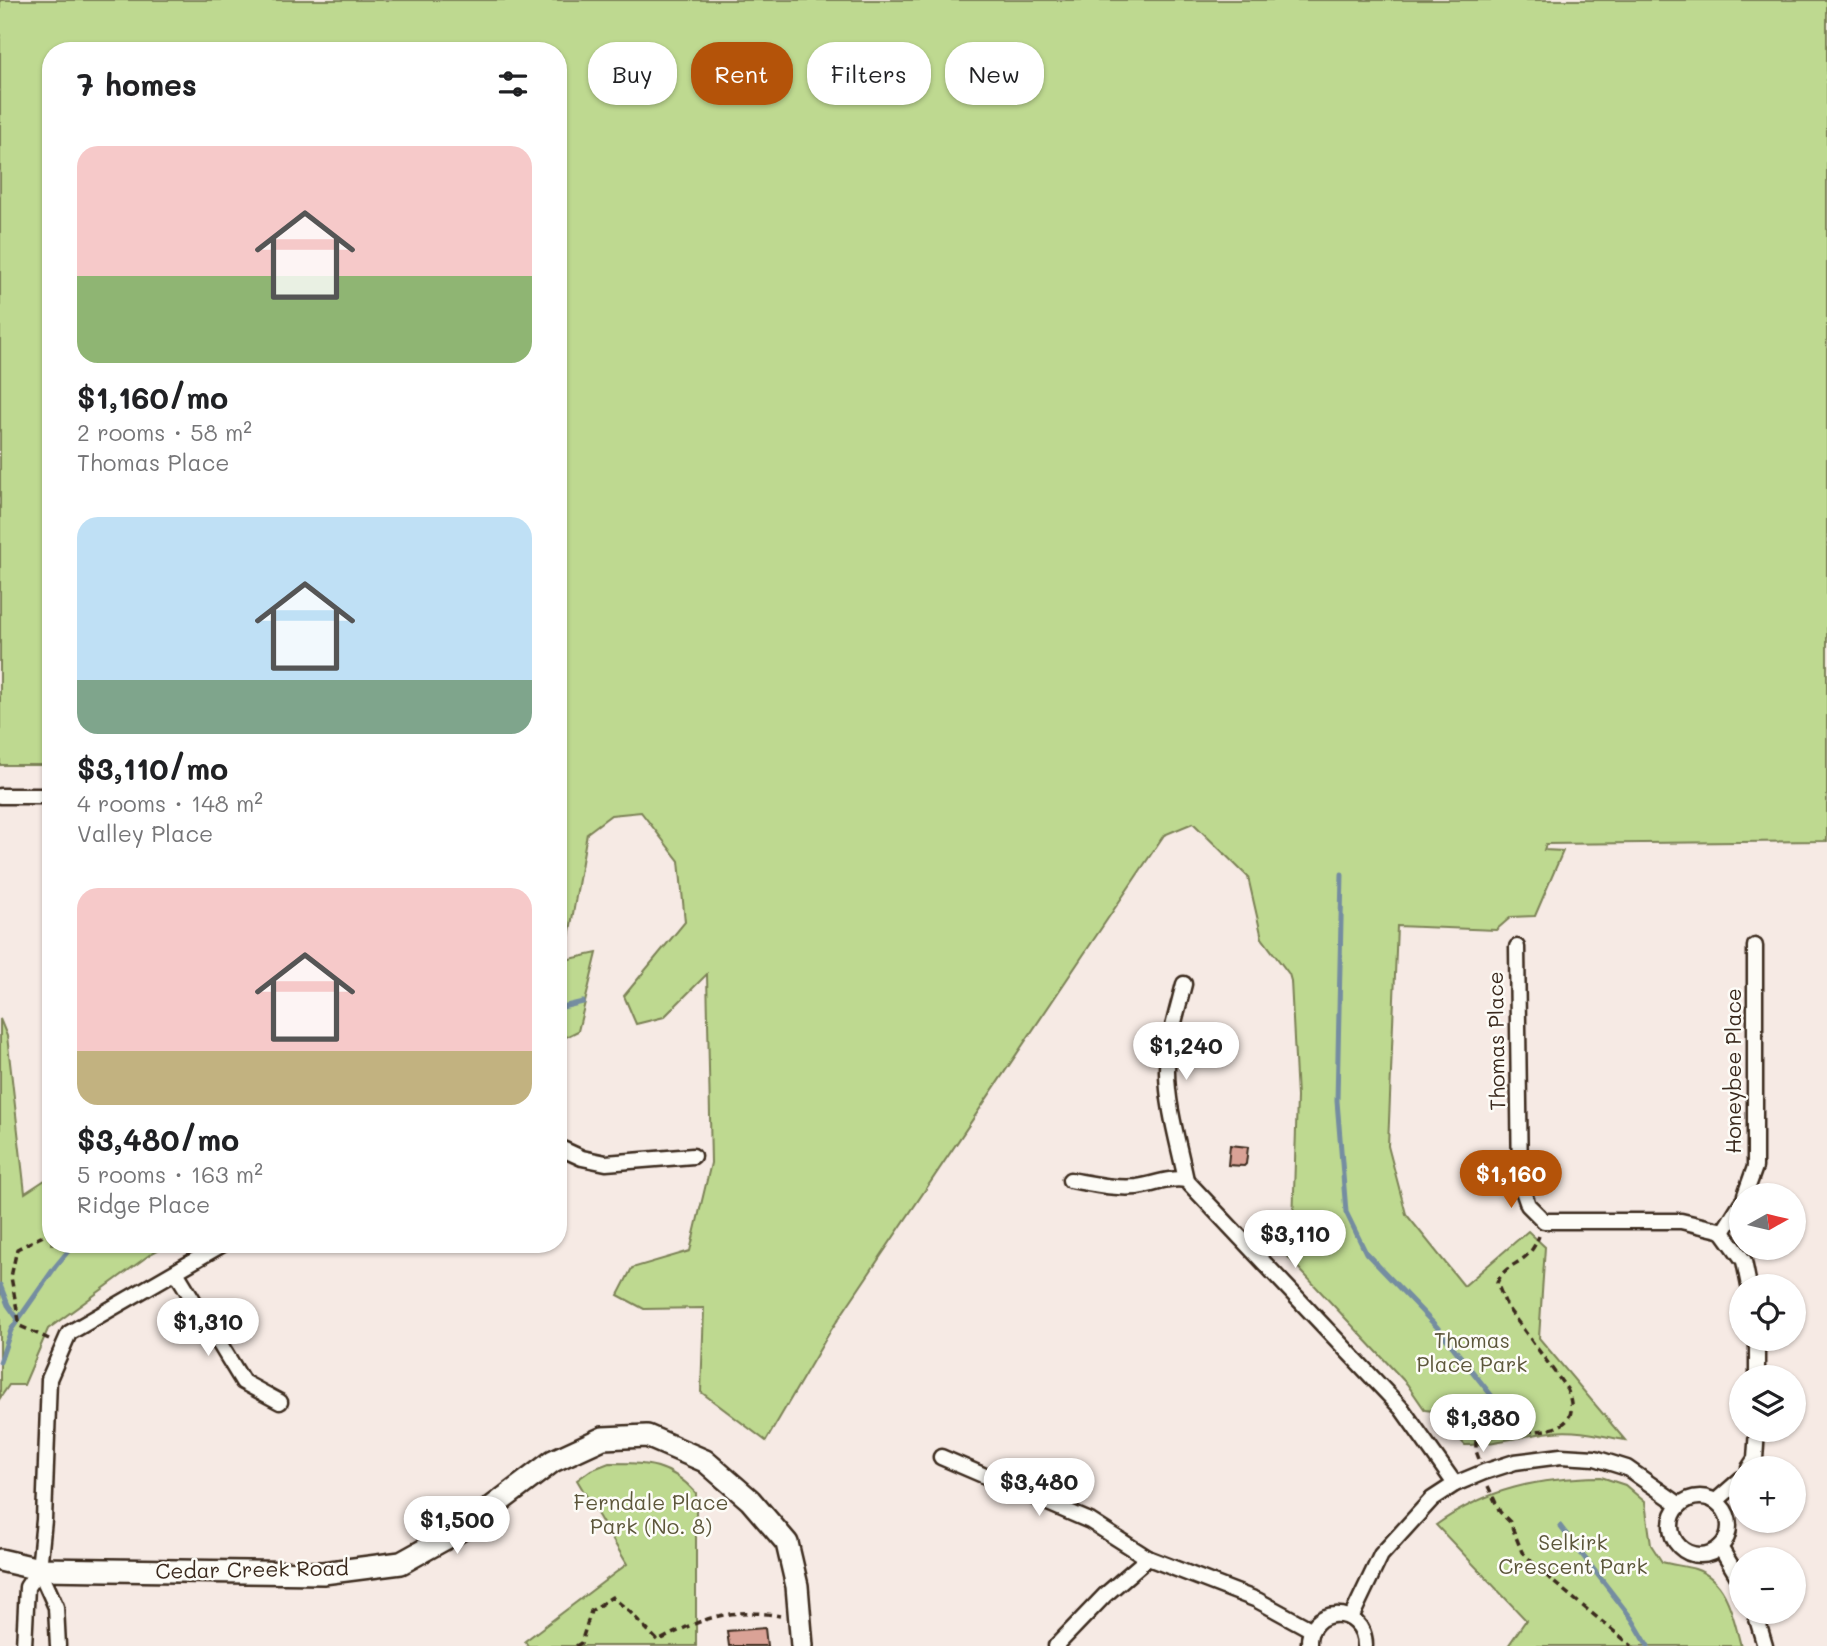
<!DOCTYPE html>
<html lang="en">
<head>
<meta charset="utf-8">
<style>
  body { margin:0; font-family:Mali,sans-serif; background:#f6f6f6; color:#202124; height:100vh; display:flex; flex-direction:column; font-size:26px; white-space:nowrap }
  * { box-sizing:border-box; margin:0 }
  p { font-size:23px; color:#757577 }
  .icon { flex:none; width:38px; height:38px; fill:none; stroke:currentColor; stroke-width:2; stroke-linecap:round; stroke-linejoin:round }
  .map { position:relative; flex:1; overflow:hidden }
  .sheet { position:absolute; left:42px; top:42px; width:525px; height:1211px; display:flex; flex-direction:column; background:#fff; border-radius:28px; box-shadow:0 2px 5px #0004 }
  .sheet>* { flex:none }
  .guide { position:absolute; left:588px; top:42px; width:665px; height:63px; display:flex; gap:14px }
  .needle { width:46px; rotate:82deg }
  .fabs { position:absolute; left:1729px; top:1183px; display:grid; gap:14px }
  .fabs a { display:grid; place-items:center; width:77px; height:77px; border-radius:50%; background:#fff; box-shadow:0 2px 5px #0004; font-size:35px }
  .price { position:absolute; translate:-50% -60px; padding:0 16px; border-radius:24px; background:#fff; color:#222; font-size:23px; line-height:46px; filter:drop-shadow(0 2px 4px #0008) }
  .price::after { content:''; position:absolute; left:50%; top:42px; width:21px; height:16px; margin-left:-10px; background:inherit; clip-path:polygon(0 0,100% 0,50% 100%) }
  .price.on { background:#b45309; color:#fff }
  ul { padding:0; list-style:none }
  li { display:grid; align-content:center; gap:14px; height:371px; padding:0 35px }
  li span { display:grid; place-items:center; height:217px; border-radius:21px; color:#555 }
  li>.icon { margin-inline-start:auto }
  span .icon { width:126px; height:126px; fill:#fffc; stroke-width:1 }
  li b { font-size:30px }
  h2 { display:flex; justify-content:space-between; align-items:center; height:84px; padding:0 35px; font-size:30px }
  .pill { padding:0 24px; border-radius:28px; background:#fff; box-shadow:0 2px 5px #0004; font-size:24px; line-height:63px }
  .pill.on { background:#b45309; color:#fff }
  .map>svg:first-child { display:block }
</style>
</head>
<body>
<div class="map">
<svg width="1827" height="1646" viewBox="0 0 1827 1646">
  <rect width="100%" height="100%" fill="#f6eae4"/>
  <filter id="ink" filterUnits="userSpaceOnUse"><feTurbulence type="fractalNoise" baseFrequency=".0143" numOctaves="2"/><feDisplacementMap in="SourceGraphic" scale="14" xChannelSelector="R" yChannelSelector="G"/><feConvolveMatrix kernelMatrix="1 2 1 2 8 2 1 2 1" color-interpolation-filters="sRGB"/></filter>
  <g filter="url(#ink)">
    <!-- green -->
    <g fill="#bed990" stroke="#7c8257" stroke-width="2">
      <path d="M0,0h1827v841l-281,3 -2,6 19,1 -28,65 -24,1 -15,13 -99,-4 -9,220 18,68 58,72 64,-55 17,16 -6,91 86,102c-23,-4 -48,-11 -72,-8 -31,3 -56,12 -88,13l-32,-34 -8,-1 -18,-26 -132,-141 18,-19 4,-127 -6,-116 -2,-7 -27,-36 -14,-61 -55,-54 -29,12 -333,495 -65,111 -65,-49 3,-84 -60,1 -26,-14 14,-27 58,-17 21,-88 -4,-189 -43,43 -28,7 -12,-28 61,-74 -6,-61 -38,-49 -30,3 -24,18 -22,127 32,-7 -19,78 -20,10v-990h-507v714h-51z"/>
      <polygon points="0,1019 7,1036 25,1193 51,1176 51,1244 169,1244 152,1253 48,1329 24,1385 9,1385 0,1398"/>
      <path d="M609,1463c39,0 60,0 87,30v153h-168l-3,-5 102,-77 -50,-84 14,-10z"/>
      <path d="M1601,1477l24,8 20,17 6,43 11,17c11,3 23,4 33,7 33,11 38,48 46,77h-233l18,-26 -90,-95c52,-37 102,-47 165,-48z"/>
    </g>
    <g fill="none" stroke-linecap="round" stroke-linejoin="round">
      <!-- stream -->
      <g stroke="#748da1" stroke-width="5">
        <polyline points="1342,874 1337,1101 1346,1212 1366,1253 1437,1327 1503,1410 1508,1421"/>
        <polyline points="558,1008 583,1002"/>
        <polyline points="0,1285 8,1305 18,1319"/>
        <polyline points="0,1362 11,1330 55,1267 74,1244"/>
        <polyline points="1560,1526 1632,1619 1648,1646"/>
      </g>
    </g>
    <!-- building -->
    <g fill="#daa296" stroke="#3b2a1e" stroke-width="2">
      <polygon points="1230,1145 1248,1147 1246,1164 1244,1166 1228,1165"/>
      <polygon points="765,1628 767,1646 729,1646 727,1631"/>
    </g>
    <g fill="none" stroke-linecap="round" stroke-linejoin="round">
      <!-- street casing -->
      <g stroke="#3b2a1e" stroke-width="19">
        <g id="street">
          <polyline points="0,796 51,796"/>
          <polyline points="1517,947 1520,1182 1528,1205 1544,1221 1681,1221 1719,1230 1723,1232 1744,1261 1749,1286"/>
          <path d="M1184,984c-7,28 -17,58 -17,87 0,36 12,74 19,109"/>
          <polyline points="558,1147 582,1158 606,1163 693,1156"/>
          <path d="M1070,1180c23,4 44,9 67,7 17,-2 31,-10 49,-7l216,229 53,75"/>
          <polyline points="1745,1195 1755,1167 1755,946"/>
          <polyline points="1723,1232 1741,1203"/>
          <polyline points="176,1272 243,1382 280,1402"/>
          <polyline points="1757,1339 1757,1377"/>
          <polyline points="941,1457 1090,1521 1148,1558"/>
          <polyline points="1749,1468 1755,1459 1757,1430"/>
          <circle cx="1700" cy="1526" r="29"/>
          <polyline points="1716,1501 1741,1479"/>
          <polyline points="1720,1547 1741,1582"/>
          <polyline points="1755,1612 1765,1646"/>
          <polyline points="1351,1618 1381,1555 1432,1499 1455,1484 1484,1472 1515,1462 1561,1456 1595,1458 1627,1468 1680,1505"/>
          <polyline points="24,1646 27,1587 39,1569"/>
          <polyline points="58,1646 56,1607 39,1569 44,1520 49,1379 69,1333 223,1244"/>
          <polyline points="1056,1646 1105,1595 1148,1558 1257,1600 1312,1630"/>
          <path d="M1309,1646c-3,-40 56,-43 56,0"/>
        </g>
      </g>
      <!-- secondary casing -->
      <g stroke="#3b2a1e" stroke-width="26">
        <polyline id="secondary" points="0,1560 39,1569 323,1573 401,1563 466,1527 553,1461 603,1438 647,1436 705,1461 750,1500 787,1543 797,1586 802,1646"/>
      </g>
      <!-- path -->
      <g stroke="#3b2a1e" stroke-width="3.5" stroke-dasharray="7 5" stroke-linecap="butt">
        <polyline points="49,1339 20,1326 11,1277 17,1249 51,1232"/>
        <path d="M1479,1459l-3,-8v-13c7,-2 15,-5 22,-5 29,-4 90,7 69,-44l-60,-82 -10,-24c10,-24 30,-15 42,-47"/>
        <polyline points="1488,1486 1500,1512 1510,1522 1522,1552 1551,1580 1632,1646"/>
        <path d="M576,1646l5,-3 10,-32 21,-14 17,14 29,30c45,-23 71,-34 122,-25"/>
      </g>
      <!-- street -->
      <use href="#street" stroke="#fdfcf7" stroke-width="14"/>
      <!-- secondary -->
      <use href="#secondary" stroke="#fdfcf7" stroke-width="21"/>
    </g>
  </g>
  <g text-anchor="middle" stroke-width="5" stroke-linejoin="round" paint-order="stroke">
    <!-- street labels -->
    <g font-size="21" fill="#3b2a1e" stroke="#fdfcf7">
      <text transform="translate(1497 1041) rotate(-91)" y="7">Thomas Place</text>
      <text transform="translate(1734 1071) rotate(-90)" y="7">Honeybee Place</text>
      <text transform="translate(252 1570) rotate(-1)" y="7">Cedar Creek Road</text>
    </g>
    <!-- park labels -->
    <g font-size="21" fill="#5c563a" stroke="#fdfcf7">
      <text x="1472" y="1348">Thomas<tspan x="1472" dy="24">Place Park</tspan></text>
      <text x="651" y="1510">Ferndale Place<tspan x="651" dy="24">Park (No. 8)</tspan></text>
      <text x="1573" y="1550">Selkirk<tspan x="1573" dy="24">Crescent Park</tspan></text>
    </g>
  </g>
</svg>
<div class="fabs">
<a><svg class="needle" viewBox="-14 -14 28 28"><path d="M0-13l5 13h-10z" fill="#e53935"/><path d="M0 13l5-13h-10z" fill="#757577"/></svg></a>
<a><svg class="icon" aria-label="locate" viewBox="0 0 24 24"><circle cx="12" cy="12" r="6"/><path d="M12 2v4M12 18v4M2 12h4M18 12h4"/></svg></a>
<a><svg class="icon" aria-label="layers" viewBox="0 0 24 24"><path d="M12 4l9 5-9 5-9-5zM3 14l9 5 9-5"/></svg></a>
<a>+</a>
<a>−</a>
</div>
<b class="price" style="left:1186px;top:1082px">$1,240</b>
<b class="price on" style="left:1511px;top:1210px">$1,160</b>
<b class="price" style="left:1295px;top:1270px">$3,110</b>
<b class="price" style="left:208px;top:1358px">$1,310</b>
<b class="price" style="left:1483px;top:1454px">$1,380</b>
<b class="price" style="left:1039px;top:1518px">$3,480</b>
<b class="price" style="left:457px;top:1556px">$1,500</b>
<div class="guide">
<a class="pill">Buy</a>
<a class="pill on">Rent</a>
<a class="pill">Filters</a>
<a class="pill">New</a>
</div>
<section class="sheet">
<h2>7 homes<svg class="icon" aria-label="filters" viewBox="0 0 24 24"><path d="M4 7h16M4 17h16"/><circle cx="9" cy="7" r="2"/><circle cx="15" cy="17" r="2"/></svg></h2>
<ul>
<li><span style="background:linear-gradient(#f6c9c9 60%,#8fb573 0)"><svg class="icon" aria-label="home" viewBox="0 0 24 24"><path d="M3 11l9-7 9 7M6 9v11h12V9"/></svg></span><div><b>$1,160/mo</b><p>2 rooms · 58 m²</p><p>Thomas Place</p></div></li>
<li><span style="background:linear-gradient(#bfe0f5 75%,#7fa58c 0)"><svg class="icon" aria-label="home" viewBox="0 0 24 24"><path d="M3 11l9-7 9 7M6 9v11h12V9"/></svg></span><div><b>$3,110/mo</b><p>4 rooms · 148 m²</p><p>Valley Place</p></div></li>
<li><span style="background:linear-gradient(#f6c9c9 75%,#c2b280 0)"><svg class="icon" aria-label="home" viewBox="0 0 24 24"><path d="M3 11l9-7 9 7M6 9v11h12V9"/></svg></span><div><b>$3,480/mo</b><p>5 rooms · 163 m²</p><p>Ridge Place</p></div></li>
</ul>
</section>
</div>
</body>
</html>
